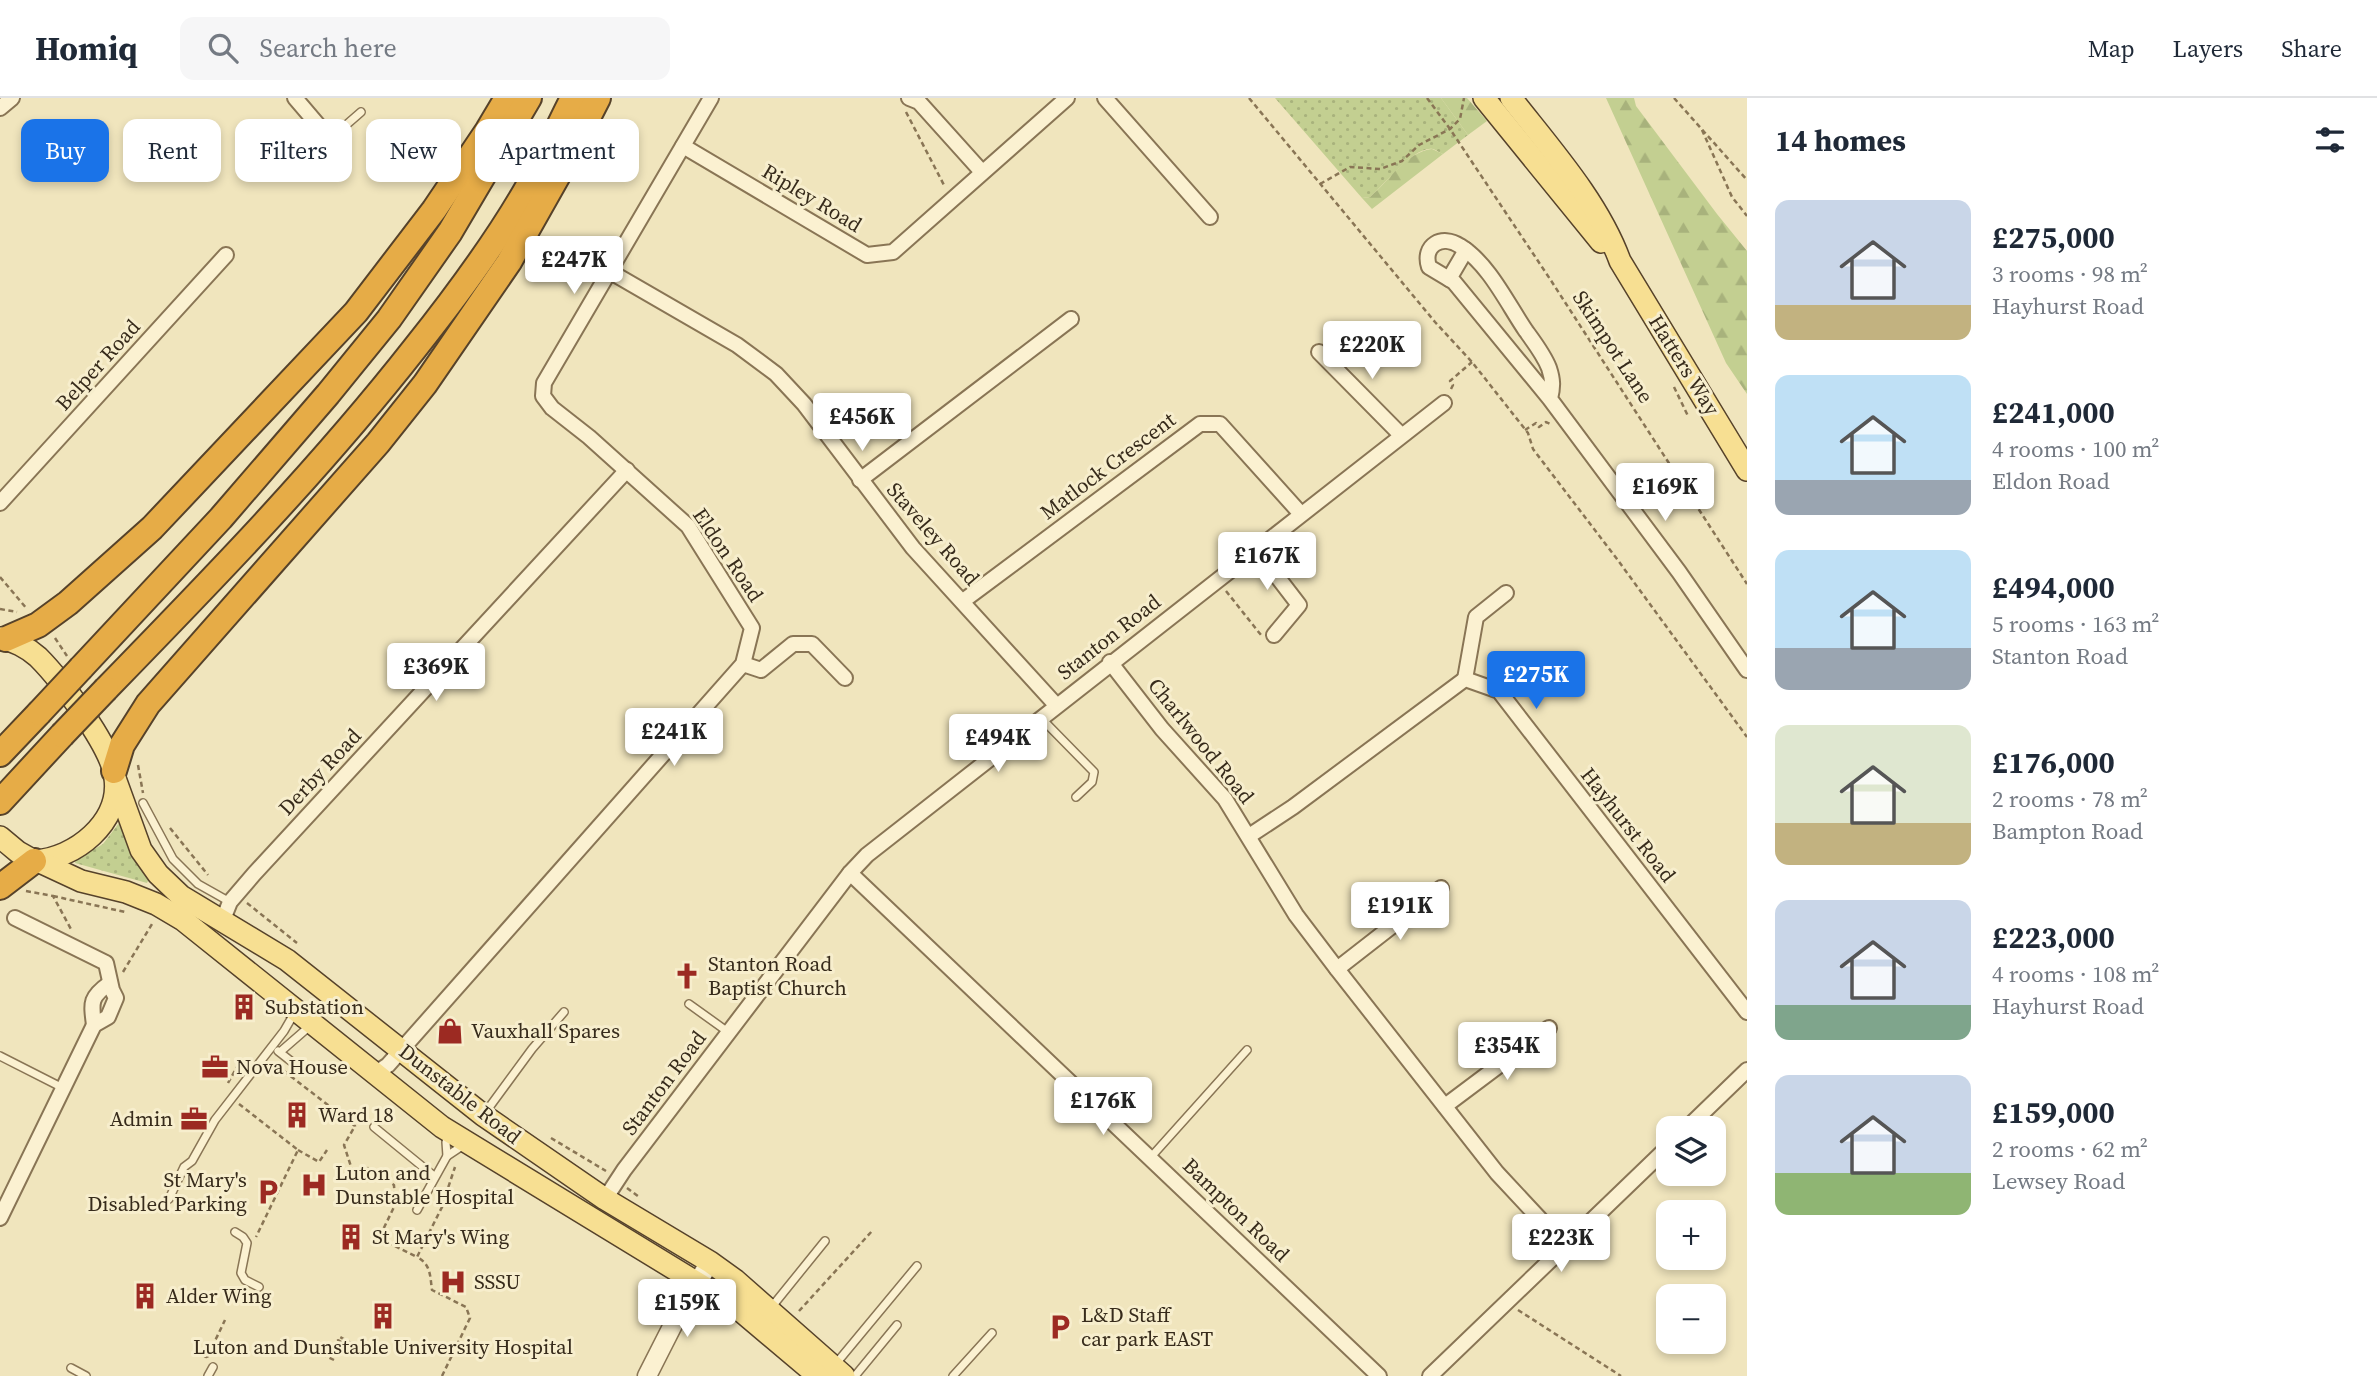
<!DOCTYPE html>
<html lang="en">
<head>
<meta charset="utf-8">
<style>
  body { margin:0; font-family:"Source Serif 4",serif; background:#f6f6f7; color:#1f2937; height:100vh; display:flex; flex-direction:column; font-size:26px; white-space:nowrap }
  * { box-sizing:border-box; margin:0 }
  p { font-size:23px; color:#747a83 }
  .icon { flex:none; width:38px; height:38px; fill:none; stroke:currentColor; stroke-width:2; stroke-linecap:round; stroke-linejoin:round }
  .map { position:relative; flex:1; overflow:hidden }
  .side { display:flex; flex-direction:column; background:#fff; width:630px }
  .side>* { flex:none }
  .banner { position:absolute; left:21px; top:21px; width:665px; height:63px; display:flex; gap:14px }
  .tools { position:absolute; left:1656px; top:1018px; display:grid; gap:14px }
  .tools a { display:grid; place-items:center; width:70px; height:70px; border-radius:14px; background:#fff; box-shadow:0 4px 10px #0003; font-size:35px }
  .price { position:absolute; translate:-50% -60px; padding:0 16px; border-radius:7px; background:#fff; color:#222; font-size:23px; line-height:46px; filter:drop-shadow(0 2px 4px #0008) }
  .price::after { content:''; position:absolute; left:50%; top:42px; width:21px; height:16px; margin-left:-10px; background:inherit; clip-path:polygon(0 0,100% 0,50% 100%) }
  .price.active { background:#1a73e8; color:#fff }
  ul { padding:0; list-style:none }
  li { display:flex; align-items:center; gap:21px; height:175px; padding:0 28px }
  li span { display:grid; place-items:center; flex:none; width:196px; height:140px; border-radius:14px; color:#555 }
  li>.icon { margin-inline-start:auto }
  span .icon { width:84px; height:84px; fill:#fffc; stroke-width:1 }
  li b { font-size:30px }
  h2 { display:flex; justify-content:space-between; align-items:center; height:84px; padding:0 28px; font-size:30px }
  .tag { padding:0 24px; border-radius:14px; background:#fff; box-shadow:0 4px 10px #0003; font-size:24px; line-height:63px }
  .tag.active { background:#1a73e8; color:#fff }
  header { display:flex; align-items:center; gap:42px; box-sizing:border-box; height:98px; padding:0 35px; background:#fff; border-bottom:2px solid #e0e1e3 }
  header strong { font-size:33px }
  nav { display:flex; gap:38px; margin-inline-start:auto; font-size:24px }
  .search { width:490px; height:63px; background:#f6f6f7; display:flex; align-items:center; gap:18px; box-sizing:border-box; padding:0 24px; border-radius:14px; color:#747a83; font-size:26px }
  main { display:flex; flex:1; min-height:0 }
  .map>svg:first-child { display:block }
</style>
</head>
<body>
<header>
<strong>Homiq</strong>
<div class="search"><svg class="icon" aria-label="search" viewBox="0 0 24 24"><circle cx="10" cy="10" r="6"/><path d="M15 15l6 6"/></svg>Search here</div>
<nav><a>Map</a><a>Layers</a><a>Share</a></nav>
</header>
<main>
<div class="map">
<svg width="1747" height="1278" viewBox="0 0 1747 1278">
  <defs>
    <pattern id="grass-dots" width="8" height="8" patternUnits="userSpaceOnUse" patternTransform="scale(1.75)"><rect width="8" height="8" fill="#c3cf91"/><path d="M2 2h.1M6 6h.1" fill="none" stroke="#a8b27c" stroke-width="1.8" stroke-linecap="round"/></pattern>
    <pattern id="forest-firs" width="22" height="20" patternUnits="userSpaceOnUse" patternTransform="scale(1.75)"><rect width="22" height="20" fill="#c3cf91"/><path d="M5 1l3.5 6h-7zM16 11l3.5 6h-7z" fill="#a8b27c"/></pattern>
  </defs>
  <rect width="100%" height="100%" fill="#f0e5bd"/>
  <!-- grass -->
  <g fill="url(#grass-dots)">
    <path d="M1275,0h166l27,37 -25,19c-3,-1 -7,-4 -10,-5 -18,-4 -50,37 -63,48l-8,1z"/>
    <polygon points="119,725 150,779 147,785 75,765 76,762 103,746"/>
  </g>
  <!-- forest -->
  <g fill="url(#forest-firs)">
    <polygon points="1441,0 1467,0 1487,23 1468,37"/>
    <polygon points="1606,0 1634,0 1636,8 1717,116 1747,153 1747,296 1726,265"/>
    <path d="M1432,51l11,5 -71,55 -10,-11 8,-1c19,-16 36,-45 62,-48z"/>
  </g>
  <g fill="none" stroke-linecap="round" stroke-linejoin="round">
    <!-- service casing -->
    <g stroke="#897555" stroke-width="10">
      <g id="service">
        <polyline points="330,41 361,14"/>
        <polyline points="1041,620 1094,674 1092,684 1076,699"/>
        <polyline points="143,705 173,761 198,786 230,804"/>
        <polyline points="689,906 728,934"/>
        <polyline points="278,953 292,964"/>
        <polyline points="280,954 311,927"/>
        <polyline points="0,958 63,990"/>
        <polyline points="485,1015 532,951 564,914"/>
        <polyline points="374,1029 434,1078"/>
        <polyline points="450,1038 446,1044 447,1058 465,1046"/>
        <polyline points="1151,1059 1247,952"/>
        <polyline points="169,1101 184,1069 192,1063 215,1022 284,933 295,914"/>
        <polyline points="417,1112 447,1058"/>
        <polyline points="235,1134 243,1139 247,1145 241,1175 245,1182 259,1189"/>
        <polyline points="770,1211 825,1143"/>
        <polyline points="834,1268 917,1168"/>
        <polyline points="71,1270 86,1278"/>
        <polyline points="208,1278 213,1269"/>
        <polyline points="855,1278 897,1227"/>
        <polyline points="953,1278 992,1235"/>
      </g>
    </g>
    <!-- minor casing -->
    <g stroke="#897555" stroke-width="18">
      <g id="minor">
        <polyline points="295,0 330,41"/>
        <polyline points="909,0 919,4 982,74"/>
        <polyline points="1105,0 1210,119"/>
        <polyline points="0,10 12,0"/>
        <polyline points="683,48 867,157 893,154 1067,0"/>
        <polyline points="609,173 737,247 776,276 804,306 913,450 1056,607"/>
        <polyline points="1449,181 1466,152"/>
        <polyline points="1319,254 1401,337"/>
        <path d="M1550,301c3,-12 3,-19 -1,-31 -5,-13 -15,-26 -23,-37 -19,-28 -37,-67 -66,-85 -18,-12 -38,-1 -31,21l25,15 96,117 129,173 68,98"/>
        <polyline points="860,382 1071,221"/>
        <polyline points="0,405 226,157"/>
        <polyline points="1256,451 1299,507 1274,537"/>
        <polyline points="963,503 1200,326 1220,326 1301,416"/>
        <polyline points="1110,564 1162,631 1225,701 1296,817 1337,871 1497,1075 1565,1148"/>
        <polyline points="743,566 761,572 793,546 812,546 845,580"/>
        <polyline points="1465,581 1476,519 1506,495"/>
        <polyline points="1249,738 1293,709 1465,581 1499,593 1747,914"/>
        <polyline points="850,775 1379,1278"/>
        <polyline points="222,824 230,804 254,776 627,372"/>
        <polyline points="1337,871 1441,790"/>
        <path d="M94,927c-3,-23 -4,-28 16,-42"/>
        <polyline points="369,972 379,973 388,967 743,566 752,530 688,428 589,339 552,310 543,298 544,285 711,0"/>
        <polyline points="1445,1008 1549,930"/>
        <polyline points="1686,1031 1747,972"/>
        <polyline points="605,1101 624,1072 850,775 867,757 1444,305"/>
        <polyline points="0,1120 94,927 108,919 116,900 112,892 106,865 15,820"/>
        <polyline points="1430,1278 1668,1049"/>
      </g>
    </g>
    <!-- tertiary casing -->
    <g stroke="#897555" stroke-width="21">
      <polyline id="tertiary" points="647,1278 680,1213 710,1164"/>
    </g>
    <!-- primary casing -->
    <g stroke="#56422a" stroke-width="24">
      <g id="primary">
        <polyline points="1484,0 1601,144"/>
        <path d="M1511,0c39,50 87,103 109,163l127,209"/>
        <path d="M0,540c13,2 28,10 38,19 22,22 74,90 77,121 6,44 -40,81 -81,83l-16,-9 -18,-15"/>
        <polyline points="116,683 141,752 158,776 181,798 287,862 483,1017 605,1101 710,1164 735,1182 844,1278"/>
        <polyline points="38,763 81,783 126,794 156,806 183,822 442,1029 735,1208 818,1278"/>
      </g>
    </g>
    <!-- motorway casing -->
    <g stroke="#56422a" stroke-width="28">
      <g id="motorway">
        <polyline points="6,541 38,527 68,505 152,430 356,214 434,112 488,32 507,0"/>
        <polyline points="81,570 221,420 328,296 389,221 450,134 529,0"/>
        <path d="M106,591c107,-110 214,-220 309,-341 39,-49 78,-101 110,-156 18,-30 32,-63 48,-94"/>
        <polyline points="0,656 39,615"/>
        <polyline points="114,673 122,647 148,606 378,345 425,286 509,164 562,70 598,0"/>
        <polyline points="0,704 62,637"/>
        <polyline points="0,789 34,763"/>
      </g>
    </g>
    <!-- path -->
    <g stroke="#897555" stroke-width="2.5" stroke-dasharray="5 3.5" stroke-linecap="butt">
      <polyline points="1249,0 1435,224 1472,264 1528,335 1533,351 1617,461 1747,639"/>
      <polyline points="1427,0 1450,31 1550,181 1747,486"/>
      <polyline points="1674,0 1747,82"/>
      <polyline points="906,14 945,89"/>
      <polyline points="1702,32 1732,99 1747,118"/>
      <polyline points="1320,86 1350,69 1380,71 1402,63 1419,47 1450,31 1460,21 1464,0"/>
      <polyline points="1674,289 1688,318"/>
      <polyline points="1451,291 1453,287 1450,283 1472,264"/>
      <polyline points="1525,332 1536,325 1539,329 1546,324 1550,326"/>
      <polyline points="0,479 27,511"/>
      <polyline points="1226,493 1261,537"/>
      <polyline points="0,511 17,514"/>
      <polyline points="55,540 67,558"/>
      <polyline points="138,667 143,695"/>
      <polyline points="170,730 208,777"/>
      <polyline points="26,793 53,798 72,833"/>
      <polyline points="53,798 125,814"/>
      <polyline points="247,805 297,845"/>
      <polyline points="123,874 152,826"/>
      <polyline points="284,973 355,1028 344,1047 354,1078 361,1082 368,1070 394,1087 395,1107 379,1140 417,1159"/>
      <polyline points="228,985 237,969 238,975"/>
      <polyline points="239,1006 298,1052 256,1139"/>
      <polyline points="551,1040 606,1073"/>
      <polyline points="298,1052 319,1064 327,1052"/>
      <polyline points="627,1090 639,1099"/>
      <polyline points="1518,1212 1621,1278"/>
      <polyline points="799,1213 873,1132"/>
      <polyline points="349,1249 338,1242 340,1239 351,1245"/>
      <polyline points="197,1254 206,1259 213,1256"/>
      <polyline points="214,1258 214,1245 225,1222"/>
      <polyline points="334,1262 322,1256 324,1252 332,1256 334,1251"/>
      <path d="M442,1278l28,-58 -4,-11 -34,-17c-2,-14 -1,-26 -15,-33l30,-60 1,-9 7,-21"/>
    </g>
    <!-- service -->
    <use href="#service" stroke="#fbf1d1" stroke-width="7"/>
    <!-- minor -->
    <use href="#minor" stroke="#fbf1d1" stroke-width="14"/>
    <!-- tertiary -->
    <use href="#tertiary" stroke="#fbf1d1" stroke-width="18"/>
    <!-- primary -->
    <use href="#primary" stroke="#f7df92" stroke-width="21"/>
    <!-- motorway -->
    <use href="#motorway" stroke="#e6ac47" stroke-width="24"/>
    <!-- motorway-bridge casing -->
    <g stroke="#56422a" stroke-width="28" stroke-linecap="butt">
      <g id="motorway-bridge">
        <polyline points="39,615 81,570"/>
        <polyline points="62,637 106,591"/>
      </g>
    </g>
    <!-- motorway-bridge -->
    <use href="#motorway-bridge" stroke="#e6ac47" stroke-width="24"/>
  </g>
  <!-- icons -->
  <defs>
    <g id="church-bare" transform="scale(2.1)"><path d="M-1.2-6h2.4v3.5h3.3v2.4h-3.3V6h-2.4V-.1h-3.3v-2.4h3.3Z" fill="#9c2a22" stroke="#f7eecd" stroke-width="2.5" paint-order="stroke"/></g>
    <g id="building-bare" transform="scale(2.1)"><path d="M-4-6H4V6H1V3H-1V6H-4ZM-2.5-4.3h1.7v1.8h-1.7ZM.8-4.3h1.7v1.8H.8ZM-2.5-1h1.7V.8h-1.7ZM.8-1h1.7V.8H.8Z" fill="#9c2a22" stroke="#f7eecd" stroke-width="2.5" paint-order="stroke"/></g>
    <g id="shop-bare" transform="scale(2.1)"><path d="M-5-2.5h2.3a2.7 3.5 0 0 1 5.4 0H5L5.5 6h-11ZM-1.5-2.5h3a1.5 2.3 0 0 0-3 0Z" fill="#9c2a22" stroke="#f7eecd" stroke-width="2.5" paint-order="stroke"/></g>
    <g id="office-bare" transform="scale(2.1)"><path d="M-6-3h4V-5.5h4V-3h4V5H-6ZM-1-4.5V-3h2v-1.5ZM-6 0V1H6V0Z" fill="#9c2a22" stroke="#f7eecd" stroke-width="2.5" paint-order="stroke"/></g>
    <g id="hospital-bare" transform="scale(2.1)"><path d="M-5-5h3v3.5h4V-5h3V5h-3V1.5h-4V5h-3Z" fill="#9c2a22" stroke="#f7eecd" stroke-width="2.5" paint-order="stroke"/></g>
    <g id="parking-bare" transform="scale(2.1)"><path d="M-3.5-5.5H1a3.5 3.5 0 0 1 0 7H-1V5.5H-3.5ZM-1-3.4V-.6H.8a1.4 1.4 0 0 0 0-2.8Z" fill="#9c2a22" stroke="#f7eecd" stroke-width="2.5" paint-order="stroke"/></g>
  </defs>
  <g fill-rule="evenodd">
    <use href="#church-bare" x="687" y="878"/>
    <use href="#building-bare" x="244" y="909"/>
    <use href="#shop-bare" x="450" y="933"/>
    <use href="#office-bare" x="215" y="969"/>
    <use href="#building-bare" x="297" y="1017"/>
    <use href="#office-bare" x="194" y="1021"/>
    <use href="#hospital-bare" x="314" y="1087"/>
    <use href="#parking-bare" x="268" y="1094"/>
    <use href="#building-bare" x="351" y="1139"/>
    <use href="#hospital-bare" x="453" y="1184"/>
    <use href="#building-bare" x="145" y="1198"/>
    <use href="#building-bare" x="383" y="1218"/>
    <use href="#parking-bare" x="1060" y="1229"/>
  </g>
  <g text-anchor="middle" stroke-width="6" stroke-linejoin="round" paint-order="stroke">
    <!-- street labels -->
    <g font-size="21" fill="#372b1b" stroke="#f7eecd">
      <text transform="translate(812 100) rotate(31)" y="7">Ripley Road</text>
      <text transform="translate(1613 249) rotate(57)" y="7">Skimpot Lane</text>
      <text transform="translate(98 267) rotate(-48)" y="7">Belper Road</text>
      <text transform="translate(1684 267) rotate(58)" y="7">Hatters Way</text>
      <text transform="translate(1108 368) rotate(-37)" y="7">Matlock Crescent</text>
      <text transform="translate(933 436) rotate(49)" y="7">Staveley Road</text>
      <text transform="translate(728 457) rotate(56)" y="7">Eldon Road</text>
      <text transform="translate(1109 539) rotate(-38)" y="7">Stanton Road</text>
      <text transform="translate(1201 643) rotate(51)" y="7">Charlwood Road</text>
      <text transform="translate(320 674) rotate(-47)" y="7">Derby Road</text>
      <text transform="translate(1628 727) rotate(52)" y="7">Hayhurst Road</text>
      <text transform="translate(664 985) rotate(-53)" y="7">Stanton Road</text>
      <text transform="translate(460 996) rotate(38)" y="7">Dunstable Road</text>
      <text transform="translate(1236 1112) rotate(44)" y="7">Bampton Road</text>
    </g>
    <!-- poi labels -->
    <g font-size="21" fill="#372b1b" stroke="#f7eecd" text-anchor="start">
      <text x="708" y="873">Stanton Road<tspan x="708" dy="24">Baptist Church</tspan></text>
      <text x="265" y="916">Substation</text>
      <text x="471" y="940">Vauxhall Spares</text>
      <text x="236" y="976">Nova House</text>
      <text x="318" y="1024">Ward 18</text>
      <text x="173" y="1028" text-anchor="end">Admin</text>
      <text x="335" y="1082">Luton and<tspan x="335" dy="24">Dunstable Hospital</tspan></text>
      <text x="247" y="1089" text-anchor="end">St Mary's<tspan x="247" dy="24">Disabled Parking</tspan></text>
      <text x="372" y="1146">St Mary's Wing</text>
      <text x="474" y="1191">SSSU</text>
      <text x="166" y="1205">Alder Wing</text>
      <text x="1081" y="1224">L&amp;D Staff<tspan x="1081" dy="24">car park EAST</tspan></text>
      <text x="383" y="1256" text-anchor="middle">Luton and Dunstable University Hospital</text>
    </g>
  </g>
</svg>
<div class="tools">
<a><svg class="icon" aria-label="layers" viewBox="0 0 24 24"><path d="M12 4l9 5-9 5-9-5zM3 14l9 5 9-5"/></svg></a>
<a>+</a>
<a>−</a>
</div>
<b class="price" style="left:574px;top:198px">£247K</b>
<b class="price" style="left:1372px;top:283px">£220K</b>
<b class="price" style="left:862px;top:355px">£456K</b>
<b class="price" style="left:1665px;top:425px">£169K</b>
<b class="price" style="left:1267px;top:494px">£167K</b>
<b class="price" style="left:436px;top:605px">£369K</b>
<b class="price active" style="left:1536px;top:613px">£275K</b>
<b class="price" style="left:674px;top:670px">£241K</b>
<b class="price" style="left:998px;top:676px">£494K</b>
<b class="price" style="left:1400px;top:844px">£191K</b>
<b class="price" style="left:1507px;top:984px">£354K</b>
<b class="price" style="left:1103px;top:1039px">£176K</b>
<b class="price" style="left:1561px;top:1176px">£223K</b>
<b class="price" style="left:687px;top:1241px">£159K</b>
<div class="banner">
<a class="tag active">Buy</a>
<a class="tag">Rent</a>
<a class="tag">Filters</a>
<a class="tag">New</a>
<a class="tag">Apartment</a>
</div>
</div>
<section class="side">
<h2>14 homes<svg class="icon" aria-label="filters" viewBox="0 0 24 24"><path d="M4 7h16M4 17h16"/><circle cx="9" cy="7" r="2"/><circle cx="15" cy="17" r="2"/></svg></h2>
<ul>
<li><span style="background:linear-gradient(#c9d6e8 75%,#c2b280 0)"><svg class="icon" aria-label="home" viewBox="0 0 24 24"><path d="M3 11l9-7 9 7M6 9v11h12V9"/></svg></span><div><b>£275,000</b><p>3 rooms · 98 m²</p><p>Hayhurst Road</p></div></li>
<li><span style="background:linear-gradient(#bfe0f5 75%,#9aa5b1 0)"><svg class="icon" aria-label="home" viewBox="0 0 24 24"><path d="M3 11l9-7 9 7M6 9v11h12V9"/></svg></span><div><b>£241,000</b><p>4 rooms · 100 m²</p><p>Eldon Road</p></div></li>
<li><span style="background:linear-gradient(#bfe0f5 70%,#9aa5b1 0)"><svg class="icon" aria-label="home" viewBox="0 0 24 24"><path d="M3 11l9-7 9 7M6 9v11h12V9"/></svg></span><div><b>£494,000</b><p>5 rooms · 163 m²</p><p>Stanton Road</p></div></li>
<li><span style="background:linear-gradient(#dfe7d0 70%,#c2b280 0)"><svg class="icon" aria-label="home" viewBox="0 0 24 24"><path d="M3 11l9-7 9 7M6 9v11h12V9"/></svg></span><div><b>£176,000</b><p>2 rooms · 78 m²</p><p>Bampton Road</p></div></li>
<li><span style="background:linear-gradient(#c9d6e8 75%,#7fa58c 0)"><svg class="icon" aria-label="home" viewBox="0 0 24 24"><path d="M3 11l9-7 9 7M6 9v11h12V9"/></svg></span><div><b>£223,000</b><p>4 rooms · 108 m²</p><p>Hayhurst Road</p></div></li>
<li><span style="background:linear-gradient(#c9d6e8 70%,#8fb573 0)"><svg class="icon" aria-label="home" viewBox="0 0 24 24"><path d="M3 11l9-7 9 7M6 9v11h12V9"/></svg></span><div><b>£159,000</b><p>2 rooms · 62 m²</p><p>Lewsey Road</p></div></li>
</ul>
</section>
</main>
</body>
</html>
